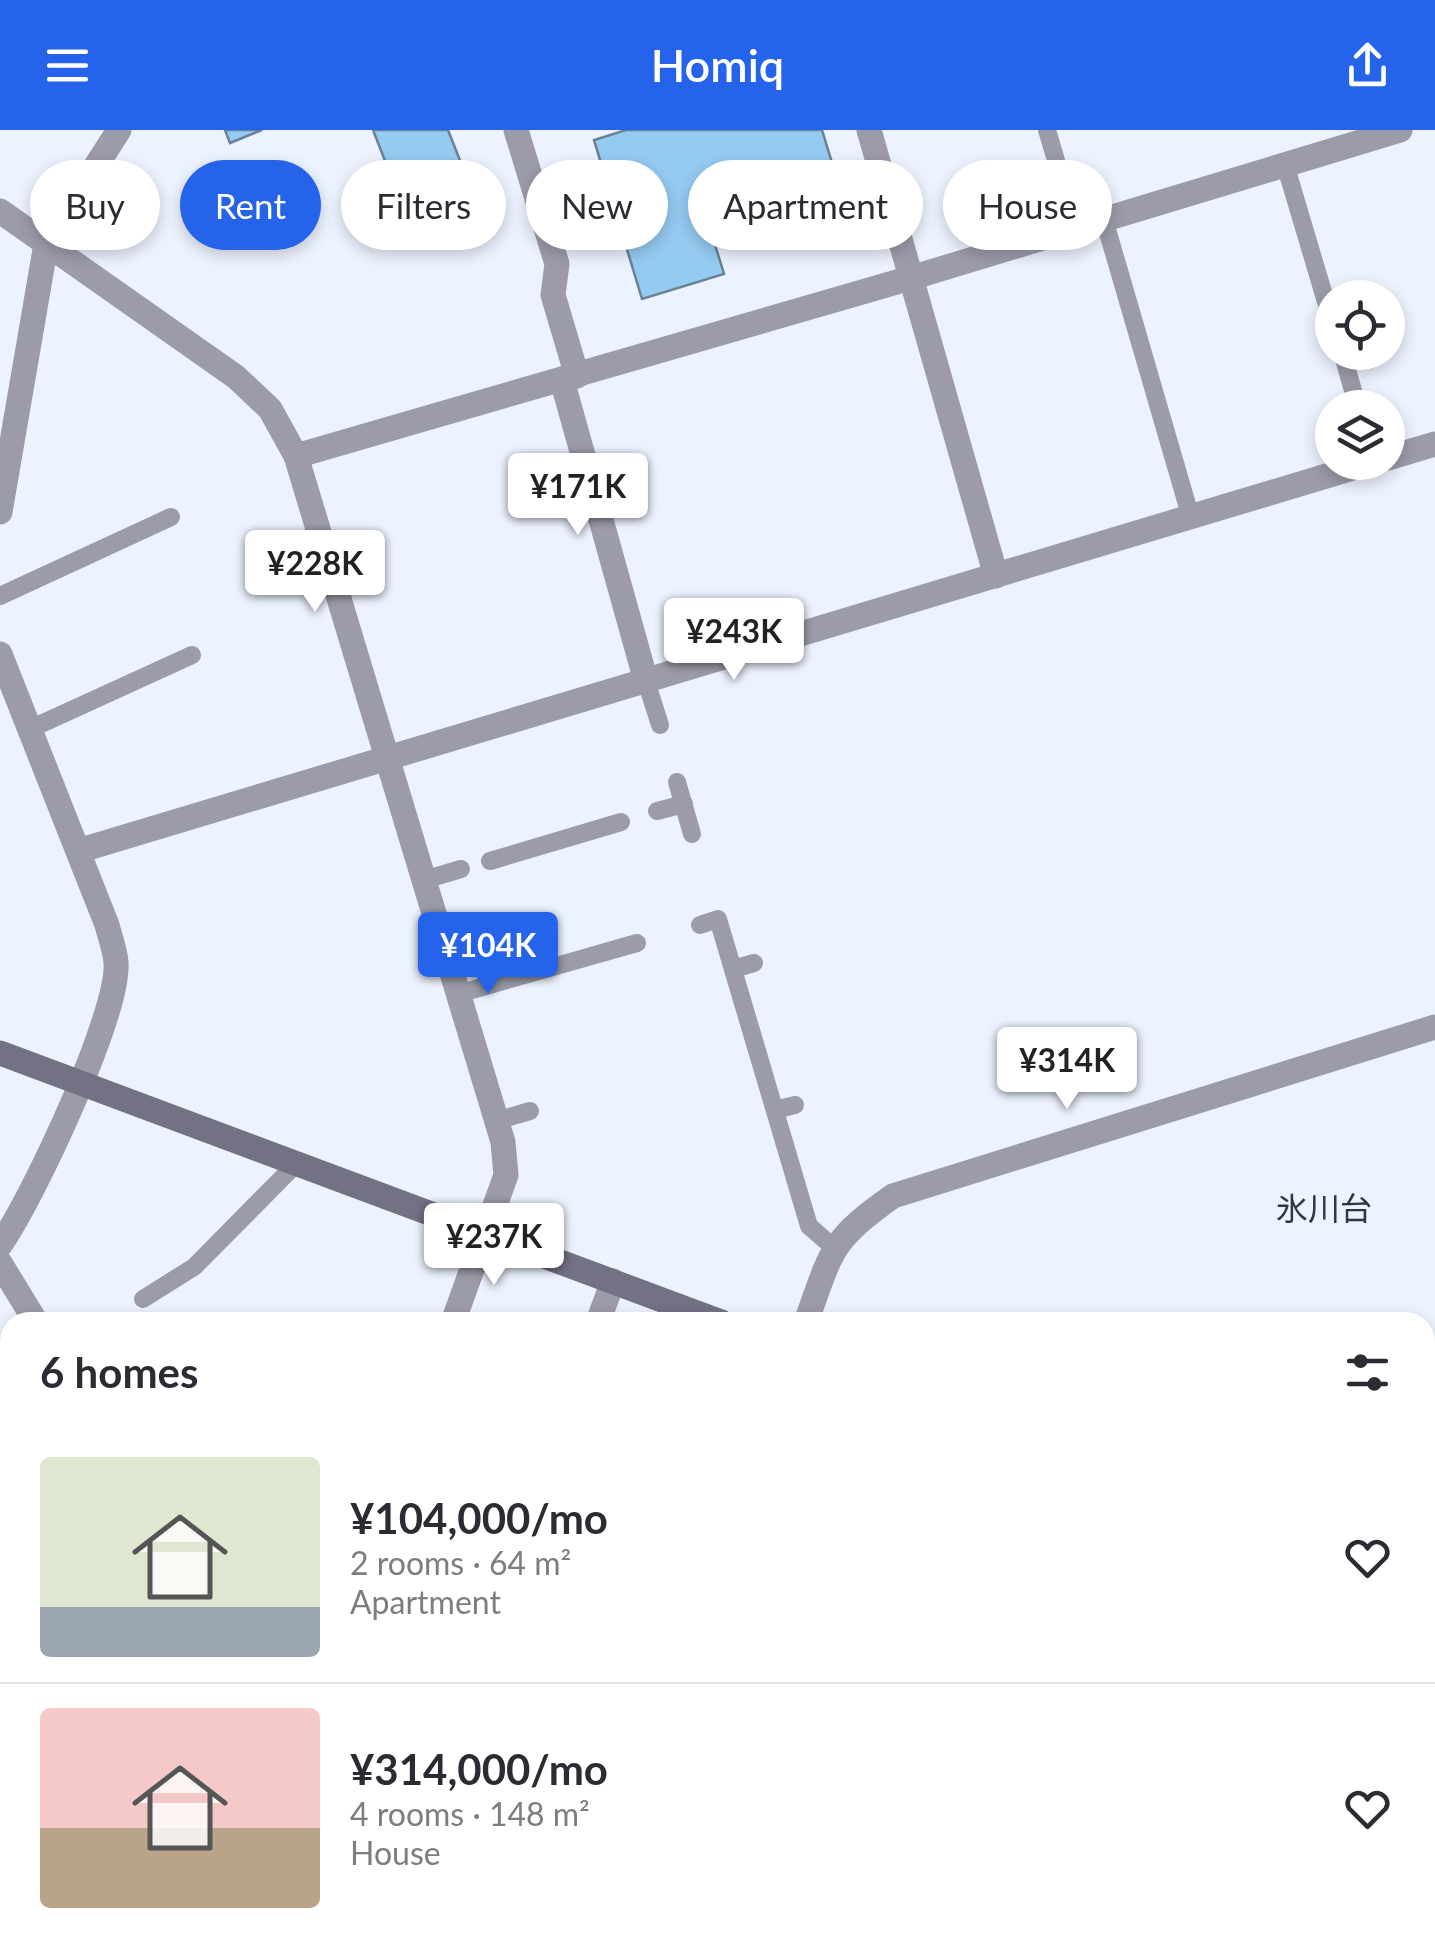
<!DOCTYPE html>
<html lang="en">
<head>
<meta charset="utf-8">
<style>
  body { margin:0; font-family:Lato,"Noto Sans JP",sans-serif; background:#f2f2f3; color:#2b2b33; height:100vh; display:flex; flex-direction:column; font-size:38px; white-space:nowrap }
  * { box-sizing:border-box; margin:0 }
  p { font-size:32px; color:#7c7c81 }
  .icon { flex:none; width:55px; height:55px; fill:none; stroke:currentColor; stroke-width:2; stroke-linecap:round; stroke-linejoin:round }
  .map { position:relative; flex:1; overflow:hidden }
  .sheet { position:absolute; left:0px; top:1182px; width:1435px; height:642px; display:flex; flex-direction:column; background:#fff; border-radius:30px 30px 0 0; box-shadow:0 5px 15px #0003 }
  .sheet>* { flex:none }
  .banner { position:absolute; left:30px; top:30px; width:1375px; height:90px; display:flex; gap:20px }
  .buttons { position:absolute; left:1315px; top:150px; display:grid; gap:20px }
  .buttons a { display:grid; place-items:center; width:90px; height:90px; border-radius:50%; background:#fff; box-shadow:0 5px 15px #0003; font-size:50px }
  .price { position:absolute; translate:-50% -85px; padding:0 22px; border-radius:10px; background:#fff; color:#222; font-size:32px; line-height:65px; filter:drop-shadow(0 2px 5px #0008) }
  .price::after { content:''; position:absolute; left:50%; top:60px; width:30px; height:22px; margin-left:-15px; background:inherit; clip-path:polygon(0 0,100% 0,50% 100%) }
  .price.current { background:#2563eb; color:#fff }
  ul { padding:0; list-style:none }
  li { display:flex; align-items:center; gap:30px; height:250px; padding:0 40px }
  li+li { border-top:2px solid #e1e1e2 }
  li span { display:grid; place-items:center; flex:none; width:280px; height:200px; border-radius:10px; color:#555 }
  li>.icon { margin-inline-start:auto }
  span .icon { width:120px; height:120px; fill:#fffc; stroke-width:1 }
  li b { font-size:42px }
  h2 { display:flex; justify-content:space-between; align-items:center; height:120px; padding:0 40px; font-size:42px }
  .tag { padding:0 35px; border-radius:45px; background:#fff; box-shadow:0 5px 15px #0003; font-size:35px; line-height:90px }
  .tag.current { background:#2563eb; color:#fff }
  header { display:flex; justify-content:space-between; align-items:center; height:130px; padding:0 40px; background:#2563eb; color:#fff; font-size:45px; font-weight:600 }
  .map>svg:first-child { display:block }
</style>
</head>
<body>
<header><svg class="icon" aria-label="menu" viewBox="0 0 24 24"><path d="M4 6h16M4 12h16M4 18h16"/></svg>Homiq<svg class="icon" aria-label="share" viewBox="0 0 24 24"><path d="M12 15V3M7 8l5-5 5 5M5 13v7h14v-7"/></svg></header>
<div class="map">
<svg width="1435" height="1823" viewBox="0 0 1435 1823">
  <rect width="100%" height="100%" fill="#ecf2fe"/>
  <!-- building -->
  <g fill="#95caf1" stroke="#698296" stroke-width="2.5">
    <polygon points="225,0 262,0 230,13"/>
    <polygon points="373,0 448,0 465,43 400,69"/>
    <polygon points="626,0 822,0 836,46 737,75 736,71 718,76 720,82 706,85 724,144 642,169 594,10"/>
    <polygon points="1308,1815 1377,1815 1382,1823 1314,1823"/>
  </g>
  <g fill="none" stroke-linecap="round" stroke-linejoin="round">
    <!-- lane -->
    <g stroke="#9c9ca9" stroke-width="18">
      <polyline points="1047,0 1076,98"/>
      <polyline points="1285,34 1332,192"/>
      <polyline points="1104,89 1191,388"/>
      <polyline points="1342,222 1358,278"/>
      <polyline points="0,466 171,387"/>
      <polyline points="646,551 660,595"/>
      <polyline points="30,599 192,525"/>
      <polyline points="677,652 692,704"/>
      <polyline points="657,681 684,674"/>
      <polyline points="490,731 621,692"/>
      <polyline points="424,750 461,739"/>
      <polyline points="700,795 718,789 809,1096 833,1117"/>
      <polyline points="733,839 754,833"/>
      <polyline points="458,864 637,813"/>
      <polyline points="775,980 795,975"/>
      <polyline points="496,991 530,981"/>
      <polyline points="143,1169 194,1137 296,1034"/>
      <polyline points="753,1823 776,1815"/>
    </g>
    <!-- street -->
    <g stroke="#9c9ca9" stroke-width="25">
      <polyline points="516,0 557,134 553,165 577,246"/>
      <polyline points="869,0 996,446"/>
      <polyline points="0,81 236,247 270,279 296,326 503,1012 506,1045 453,1192"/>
      <polyline points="562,250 646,551"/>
      <polyline points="296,326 914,147 1400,0"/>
      <polyline points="1388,328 1435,314"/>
      <polyline points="0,382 46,114 119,0"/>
      <path d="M0,524l107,271c3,12 8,25 9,37 4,51 -84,238 -116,283"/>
      <polyline points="78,721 1373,332"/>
      <polyline points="0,1133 36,1192"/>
      <polyline points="598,1192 613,1151"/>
      <path d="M806,1192c26,-71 23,-81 87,-126l542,-169"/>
      <polyline points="0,1427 10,1455"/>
      <polyline points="1,1458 10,1484"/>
      <polyline points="1425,1721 1435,1714"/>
      <polyline points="0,1756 10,1752"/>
      <polyline points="128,1815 130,1823"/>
      <polyline points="589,1815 592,1823"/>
      <polyline points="737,1815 740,1823"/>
      <polyline points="923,1815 925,1823"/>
      <polyline points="248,1823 271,1815"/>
    </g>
    <!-- secondary -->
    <g stroke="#737285" stroke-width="25">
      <polyline points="0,923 721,1192"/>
      <polyline points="1425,1436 1435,1417"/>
      <polyline points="1425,1462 1435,1465"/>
      <polyline points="1209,1823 1213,1815"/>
    </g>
  </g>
  <g text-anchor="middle" stroke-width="8" stroke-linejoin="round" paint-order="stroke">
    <!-- quarter labels -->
    <g font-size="32" fill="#303641" stroke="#ecf2fe">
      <text x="1324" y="1090">氷川台</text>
    </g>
  </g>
</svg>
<div class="buttons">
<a><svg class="icon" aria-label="locate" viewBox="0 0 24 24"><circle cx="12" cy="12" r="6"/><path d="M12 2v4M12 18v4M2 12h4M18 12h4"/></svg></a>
<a><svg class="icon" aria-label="layers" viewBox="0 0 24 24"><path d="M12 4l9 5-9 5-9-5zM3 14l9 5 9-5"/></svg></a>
</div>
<b class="price" style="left:578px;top:408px">¥171K</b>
<b class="price" style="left:315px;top:485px">¥228K</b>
<b class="price" style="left:734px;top:553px">¥243K</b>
<b class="price current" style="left:488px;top:867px">¥104K</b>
<b class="price" style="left:1067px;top:982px">¥314K</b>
<b class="price" style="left:494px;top:1158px">¥237K</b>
<div class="banner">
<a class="tag">Buy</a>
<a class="tag current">Rent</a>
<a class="tag">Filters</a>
<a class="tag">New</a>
<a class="tag">Apartment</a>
<a class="tag">House</a>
</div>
<section class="sheet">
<h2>6 homes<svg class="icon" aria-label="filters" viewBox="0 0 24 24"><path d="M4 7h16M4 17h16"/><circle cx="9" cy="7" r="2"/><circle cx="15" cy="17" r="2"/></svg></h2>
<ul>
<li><span style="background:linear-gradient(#dfe7d0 75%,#9aa5b1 0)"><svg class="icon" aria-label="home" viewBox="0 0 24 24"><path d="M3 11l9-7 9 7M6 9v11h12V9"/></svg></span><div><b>¥104,000/mo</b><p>2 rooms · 64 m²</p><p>Apartment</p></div><svg class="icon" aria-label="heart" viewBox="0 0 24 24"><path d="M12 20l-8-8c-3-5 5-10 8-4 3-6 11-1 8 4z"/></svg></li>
<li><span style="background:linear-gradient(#f6c9c9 60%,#b9a48a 0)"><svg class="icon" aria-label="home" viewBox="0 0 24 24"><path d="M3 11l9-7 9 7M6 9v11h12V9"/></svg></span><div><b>¥314,000/mo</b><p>4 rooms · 148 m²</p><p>House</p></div><svg class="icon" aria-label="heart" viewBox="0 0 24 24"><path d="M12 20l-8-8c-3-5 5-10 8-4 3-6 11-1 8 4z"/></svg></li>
</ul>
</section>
</div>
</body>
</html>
